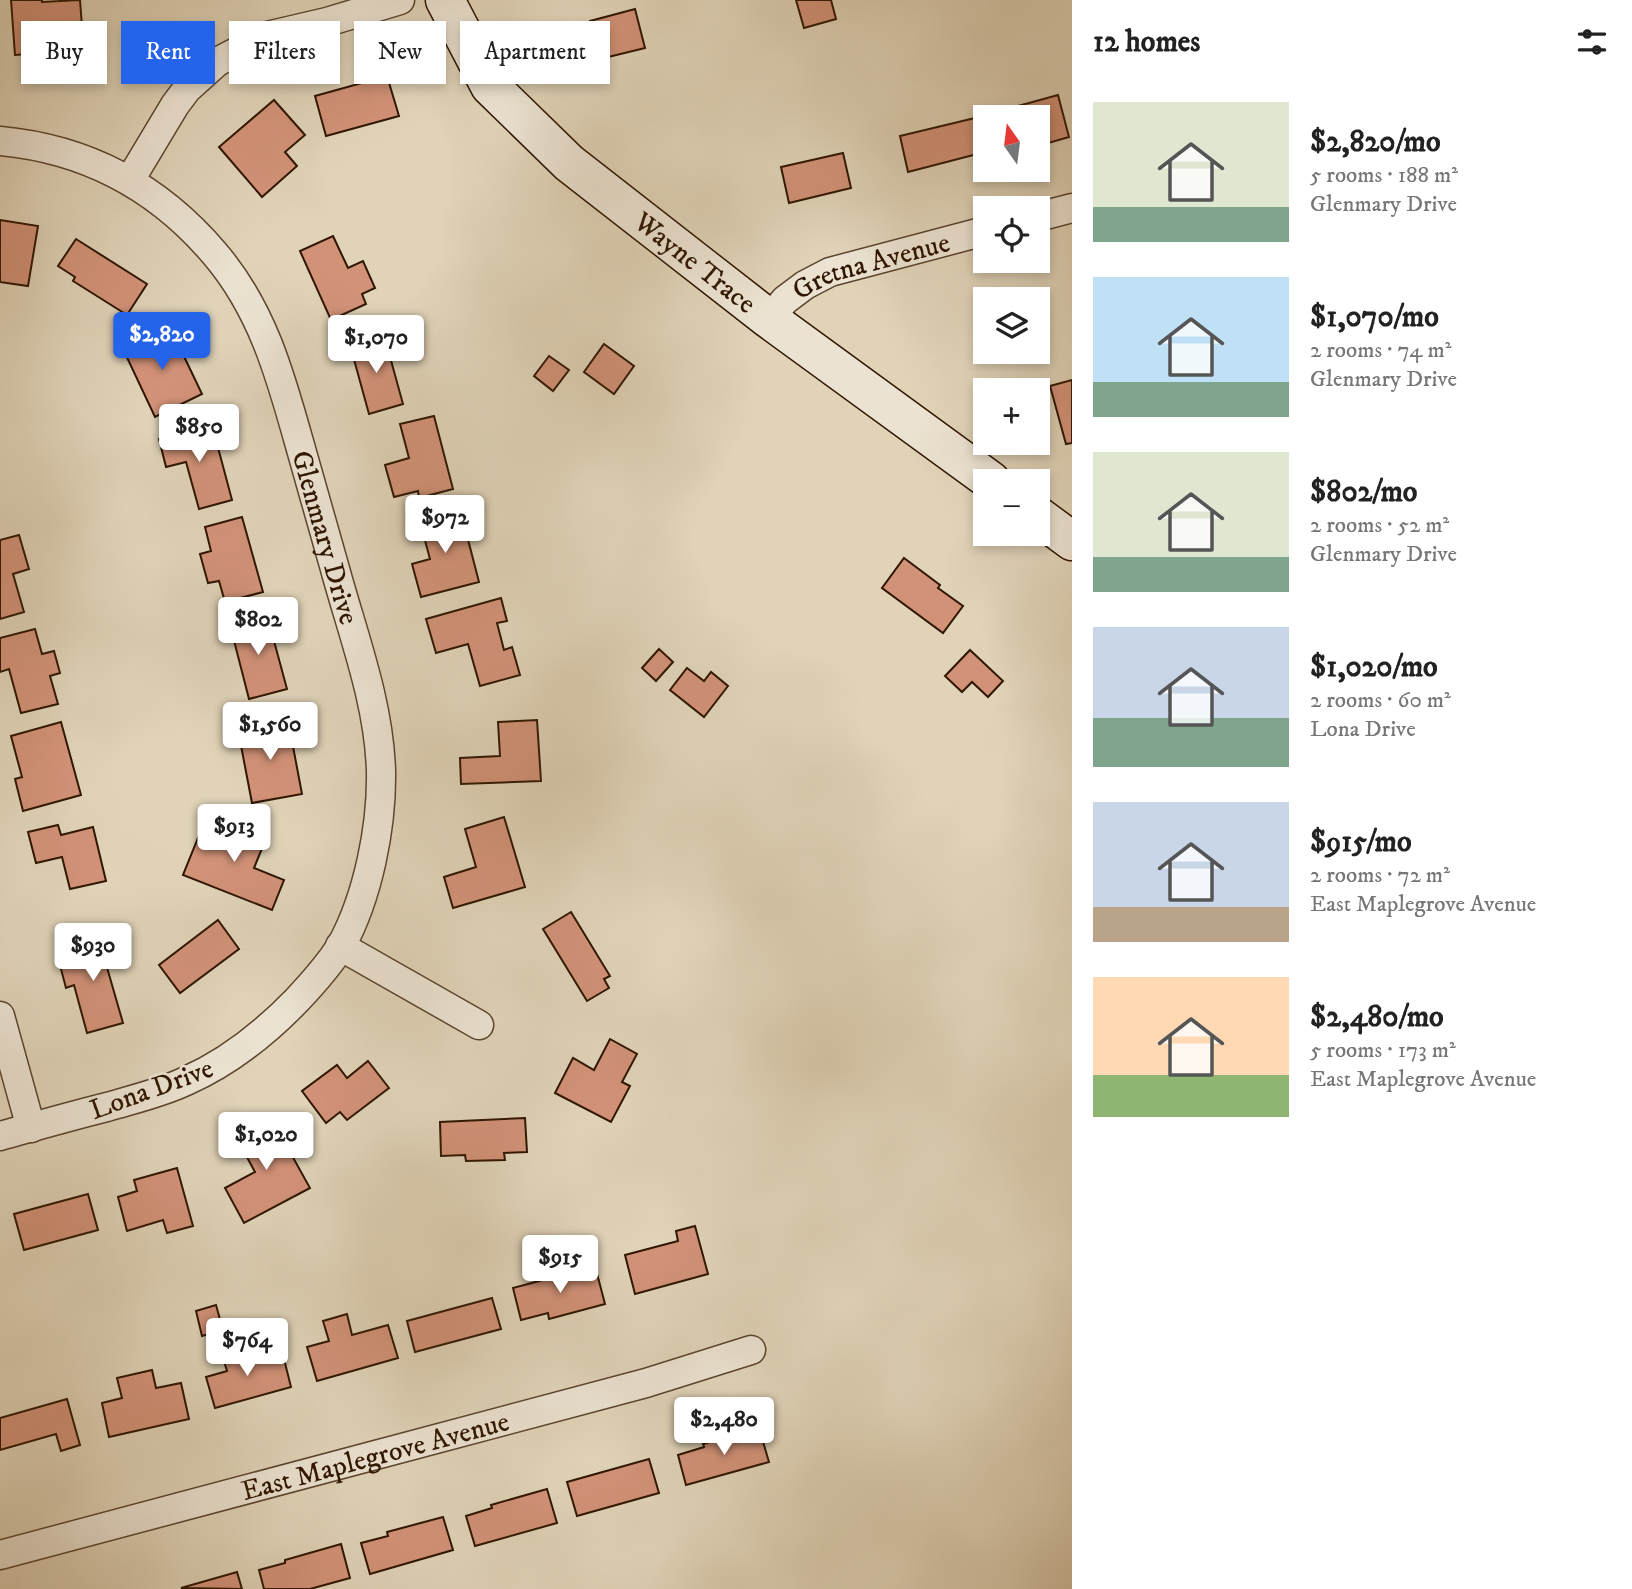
<!DOCTYPE html>
<html lang="en">
<head>
<meta charset="utf-8">
<style>
  body { margin:0; font-family:"IM FELL DW Pica",serif; background:#f6f6f6; color:#222; height:100vh; display:flex; flex-direction:column; font-size:26px; white-space:nowrap }
  * { box-sizing:border-box; margin:0 }
  p { font-size:23px; color:#767676 }
  .icon { flex:none; width:38px; height:38px; fill:none; stroke:currentColor; stroke-width:2; stroke-linecap:round; stroke-linejoin:round }
  .map { position:relative; flex:1; overflow:hidden }
  .side { display:flex; flex-direction:column; background:#fff; width:560px }
  .side>* { flex:none }
  .hud { position:absolute; left:21px; top:21px; width:665px; height:63px; display:flex; gap:14px }
  .needle { width:46px; rotate:346deg }
  .controls { position:absolute; left:973px; top:105px; display:grid; gap:14px }
  .controls a { display:grid; place-items:center; width:77px; height:77px; border-radius:0px; background:#fff; box-shadow:0 4px 10px #0003; font-size:35px }
  .price { position:absolute; translate:-50% -60px; padding:0 16px; border-radius:7px; background:#fff; color:#222; font-size:23px; line-height:46px; filter:drop-shadow(0 2px 4px #0008) }
  .price::after { content:''; position:absolute; left:50%; top:42px; width:21px; height:16px; margin-left:-10px; background:inherit; clip-path:polygon(0 0,100% 0,50% 100%) }
  .price.on { background:#2563eb; color:#fff }
  ul { padding:0; list-style:none }
  li { display:flex; align-items:center; gap:21px; height:175px; padding:0 21px }
  li span { display:grid; place-items:center; flex:none; width:196px; height:140px; border-radius:0px; color:#555 }
  li>.icon { margin-inline-start:auto }
  span .icon { width:84px; height:84px; fill:#fffc; stroke-width:1 }
  li b { font-size:30px }
  h2 { display:flex; justify-content:space-between; align-items:center; height:84px; padding:0 21px; font-size:30px }
  .pill { padding:0 24px; border-radius:0px; background:#fff; box-shadow:0 4px 10px #0003; font-size:24px; line-height:63px }
  .pill.on { background:#2563eb; color:#fff }
  main { display:flex; flex:1; min-height:0 }
  .map>svg:first-child { display:block }
</style>
</head>
<body>
<main>
<div class="map">
<svg width="1072" height="1589" viewBox="0 0 1072 1589">
  <rect width="100%" height="100%" fill="#e0d3b8"/>
  <filter id="stains"><feTurbulence type="fractalNoise" baseFrequency=".00286" numOctaves="4"/><feColorMatrix values="0 0 0 0 .2 0 0 0 0 .09 0 0 0 0 .02 0 0 0 .5 -.17"/></filter>
  <radialGradient id="worn" r=".72"><stop offset=".6" stop-color="#630" stop-opacity="0"/><stop offset="1" stop-color="#630" stop-opacity=".3"/></radialGradient>
  <!-- building -->
  <g fill="#d29278" stroke="#2f1600" stroke-width="2">
    <polygon points="11,0 42,0 42,2 80,0 83,40 43,43 44,53 15,55"/>
    <polygon points="796,0 831,0 836,19 804,28"/>
    <polygon points="635,9 645,48 600,59 590,21"/>
    <polygon points="387,76 399,116 326,136 315,96"/>
    <polygon points="1058,95 1069,137 1038,146 1038,117 1021,117 1018,106"/>
    <polygon points="274,100 305,135 285,152 297,166 262,197 219,147"/>
    <polygon points="979,117 985,152 908,172 900,136"/>
    <polygon points="843,153 851,188 789,203 781,167"/>
    <polygon points="0,220 38,226 28,286 0,282"/>
    <polygon points="333,236 348,268 363,261 375,288 362,294 366,304 331,320 300,251"/>
    <polygon points="76,239 147,284 127,315 73,281 75,277 58,266"/>
    <polygon points="170,327 202,394 155,417 123,349"/>
    <polygon points="384,335 403,404 369,414 350,345"/>
    <polygon points="604,344 634,366 614,394 584,372"/>
    <polygon points="549,356 569,370 553,391 534,376"/>
    <polygon points="1072,380 1072,443 1066,444 1050,386"/>
    <polygon points="434,416 453,489 419,498 418,491 394,497 385,465 409,458 400,424"/>
    <polygon points="212,425 232,500 199,509 186,462 166,467 159,439"/>
    <polygon points="455,508 460,529 465,528 479,582 421,597 412,564 430,559 419,518"/>
    <polygon points="242,517 263,592 225,602 219,581 208,583 200,554 211,551 205,527"/>
    <polygon points="19,535 29,569 13,574 24,612 0,619 0,540"/>
    <polygon points="904,558 940,585 938,588 963,606 943,633 882,588"/>
    <polygon points="501,598 507,621 497,623 504,650 512,647 520,675 480,686 468,644 436,653 426,619"/>
    <polygon points="267,615 287,689 249,699 230,625"/>
    <polygon points="35,629 42,654 54,651 60,673 50,676 58,704 21,713 9,669 0,672 0,638"/>
    <polygon points="659,649 673,662 656,681 642,668"/>
    <polygon points="970,650 1003,681 988,697 972,682 962,692 945,676"/>
    <polygon points="687,668 704,681 711,672 728,686 704,717 670,690"/>
    <polygon points="288,720 302,794 252,803 238,730"/>
    <polygon points="537,720 541,781 461,784 460,758 500,756 498,722"/>
    <polygon points="61,722 81,795 23,811 15,779 22,777 11,736"/>
    <polygon points="504,817 525,887 453,908 444,877 476,867 465,829"/>
    <polygon points="241,820 269,831 254,868 284,880 272,910 183,875 204,823 235,835"/>
    <polygon points="58,825 61,835 93,827 106,881 70,889 62,857 36,863 28,832"/>
    <polygon points="571,912 610,976 604,979 609,988 587,1001 543,929"/>
    <polygon points="218,920 239,949 180,993 159,965"/>
    <polygon points="114,938 120,960 106,964 123,1023 87,1033 74,985 66,988 57,954"/>
    <polygon points="610,1039 637,1054 622,1082 630,1086 611,1122 555,1093 573,1058 594,1070"/>
    <polygon points="368,1061 389,1088 347,1120 340,1112 326,1123 302,1091 337,1065 347,1078"/>
    <polygon points="270,1116 310,1188 244,1223 225,1188 255,1172 235,1135"/>
    <polygon points="525,1118 527,1152 504,1153 505,1160 466,1161 465,1155 441,1156 440,1122"/>
    <polygon points="177,1168 193,1226 167,1233 163,1220 127,1231 118,1197 137,1191 134,1180"/>
    <polygon points="88,1194 98,1230 24,1250 14,1214"/>
    <polygon points="695,1226 708,1274 635,1294 625,1255 678,1241 676,1231"/>
    <polygon points="595,1266 605,1304 549,1319 548,1313 521,1320 513,1288"/>
    <polygon points="492,1298 501,1329 415,1352 407,1321"/>
    <polygon points="216,1305 223,1330 202,1336 196,1311"/>
    <polygon points="347,1314 352,1335 388,1325 398,1358 317,1381 307,1347 329,1341 323,1321"/>
    <polygon points="252,1347 256,1363 283,1355 291,1387 215,1408 206,1377 227,1371 222,1355"/>
    <polygon points="152,1370 156,1388 181,1383 189,1419 109,1437 102,1403 122,1398 117,1378"/>
    <polygon points="67,1399 80,1445 61,1451 56,1434 0,1450 0,1418"/>
    <polygon points="759,1428 769,1462 686,1485 678,1455 704,1447 703,1444"/>
    <polygon points="649,1459 659,1493 577,1516 567,1482"/>
    <polygon points="547,1489 557,1523 475,1546 466,1516 492,1508 491,1505"/>
    <polygon points="443,1517 453,1550 370,1574 361,1543 388,1536 387,1532"/>
    <polygon points="341,1544 350,1578 310,1589 264,1589 259,1570 285,1563 285,1560"/>
    <polygon points="237,1572 242,1589 181,1588"/>
  </g>
  <g fill="none" stroke-linecap="round" stroke-linejoin="round">
    <!-- street casing -->
    <g stroke="#5b452e" stroke-width="31">
      <g id="street">
        <path id="s1" d="M0,141c87,8 159,47 215,113 47,55 65,120 84,188 12,42 24,85 36,127 18,66 44,133 46,202 1,56 -13,126 -40,175 -12,19 -28,37 -44,54 -32,33 -68,62 -111,81 -25,12 -52,18 -79,26 -36,9 -71,19 -107,29"/>
        <polyline points="130,180 175,105 187,89 217,62 267,36 327,22 400,0"/>
        <polyline points="1038,217 1072,208"/>
        <path id="s2" d="M769,319l16,-19 20,-15 25,-13 155,-41"/>
        <polyline points="340,946 479,1025"/>
        <polyline points="0,1016 31,1128"/>
        <path id="s3" d="M0,1555l646,-172 105,-33"/>
      </g>
    </g>
    <!-- secondary casing -->
    <g stroke="#2f1600" stroke-width="41">
      <g id="secondary">
        <path id="s4" d="M445,0l45,86 79,77 200,156 222,162"/>
        <polyline points="1038,516 1072,541"/>
      </g>
    </g>
    <!-- street -->
    <use href="#street" stroke="#ebe2d1" stroke-width="28"/>
    <!-- secondary -->
    <use href="#secondary" stroke="#ebe2d1" stroke-width="38"/>
  </g>
  <g text-anchor="middle" stroke-width="5" stroke-linejoin="round" paint-order="stroke">
    <!-- street labels -->
    <g font-size="28" fill="#2f1600" stroke="#ebe2d1">
      <text dy="10" stroke="none"><textPath href="#s4" startOffset="368">Wayne Trace</textPath></text>
      <text dy="10" stroke="none"><textPath href="#s2" startOffset="119">Gretna Avenue</textPath></text>
      <text dy="10" stroke="none"><textPath href="#s1" startOffset="556">Glenmary Drive</textPath></text>
      <text transform="translate(151 1088) rotate(-20)" y="10">Lona Drive</text>
      <text dy="10" stroke="none"><textPath href="#s3" startOffset="388">East Maplegrove Avenue</textPath></text>
    </g>
  </g>
  <rect width="100%" height="100%" filter="url(#stains)"/>
  <rect width="100%" height="100%" fill="url(#worn)"/>
</svg>
<div class="controls">
<a><svg class="needle" viewBox="-14 -14 28 28"><path d="M0-13l5 13h-10z" fill="#e53935"/><path d="M0 13l5-13h-10z" fill="#767676"/></svg></a>
<a><svg class="icon" aria-label="locate" viewBox="0 0 24 24"><circle cx="12" cy="12" r="6"/><path d="M12 2v4M12 18v4M2 12h4M18 12h4"/></svg></a>
<a><svg class="icon" aria-label="layers" viewBox="0 0 24 24"><path d="M12 4l9 5-9 5-9-5zM3 14l9 5 9-5"/></svg></a>
<a>+</a>
<a>−</a>
</div>
<b class="price on" style="left:162px;top:372px">$2,820</b>
<b class="price" style="left:376px;top:375px">$1,070</b>
<b class="price" style="left:199px;top:464px">$850</b>
<b class="price" style="left:445px;top:555px">$972</b>
<b class="price" style="left:258px;top:657px">$802</b>
<b class="price" style="left:270px;top:762px">$1,560</b>
<b class="price" style="left:234px;top:864px">$913</b>
<b class="price" style="left:93px;top:983px">$930</b>
<b class="price" style="left:266px;top:1172px">$1,020</b>
<b class="price" style="left:560px;top:1295px">$915</b>
<b class="price" style="left:247px;top:1378px">$764</b>
<b class="price" style="left:724px;top:1457px">$2,480</b>
<div class="hud">
<a class="pill">Buy</a>
<a class="pill on">Rent</a>
<a class="pill">Filters</a>
<a class="pill">New</a>
<a class="pill">Apartment</a>
</div>
</div>
<section class="side">
<h2>12 homes<svg class="icon" aria-label="filters" viewBox="0 0 24 24"><path d="M4 7h16M4 17h16"/><circle cx="9" cy="7" r="2"/><circle cx="15" cy="17" r="2"/></svg></h2>
<ul>
<li><span style="background:linear-gradient(#dfe7d0 75%,#7fa58c 0)"><svg class="icon" aria-label="home" viewBox="0 0 24 24"><path d="M3 11l9-7 9 7M6 9v11h12V9"/></svg></span><div><b>$2,820/mo</b><p>5 rooms · 188 m²</p><p>Glenmary Drive</p></div></li>
<li><span style="background:linear-gradient(#bfe0f5 75%,#7fa58c 0)"><svg class="icon" aria-label="home" viewBox="0 0 24 24"><path d="M3 11l9-7 9 7M6 9v11h12V9"/></svg></span><div><b>$1,070/mo</b><p>2 rooms · 74 m²</p><p>Glenmary Drive</p></div></li>
<li><span style="background:linear-gradient(#dfe7d0 75%,#7fa58c 0)"><svg class="icon" aria-label="home" viewBox="0 0 24 24"><path d="M3 11l9-7 9 7M6 9v11h12V9"/></svg></span><div><b>$802/mo</b><p>2 rooms · 52 m²</p><p>Glenmary Drive</p></div></li>
<li><span style="background:linear-gradient(#c9d6e8 65%,#7fa58c 0)"><svg class="icon" aria-label="home" viewBox="0 0 24 24"><path d="M3 11l9-7 9 7M6 9v11h12V9"/></svg></span><div><b>$1,020/mo</b><p>2 rooms · 60 m²</p><p>Lona Drive</p></div></li>
<li><span style="background:linear-gradient(#c9d6e8 75%,#b9a48a 0)"><svg class="icon" aria-label="home" viewBox="0 0 24 24"><path d="M3 11l9-7 9 7M6 9v11h12V9"/></svg></span><div><b>$915/mo</b><p>2 rooms · 72 m²</p><p>East Maplegrove Avenue</p></div></li>
<li><span style="background:linear-gradient(#ffd9b3 70%,#8fb573 0)"><svg class="icon" aria-label="home" viewBox="0 0 24 24"><path d="M3 11l9-7 9 7M6 9v11h12V9"/></svg></span><div><b>$2,480/mo</b><p>5 rooms · 173 m²</p><p>East Maplegrove Avenue</p></div></li>
</ul>
</section>
</main>
</body>
</html>
